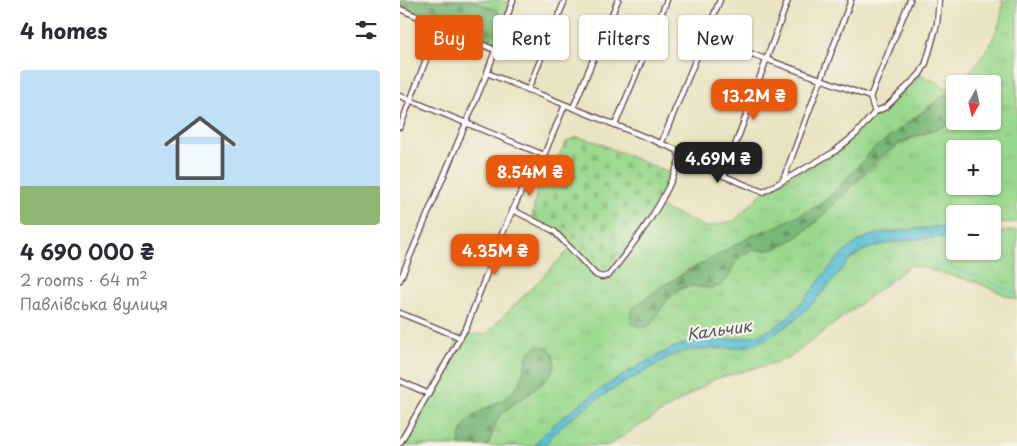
<!DOCTYPE html>
<html lang="en">
<head>
<meta charset="utf-8">
<style>
  body { margin:0; font-family:"Playpen Sans",sans-serif; background:#f2f2f3; color:#2b2b33; height:100vh; display:flex; flex-direction:column; font-size:19px; white-space:nowrap }
  * { box-sizing:border-box; margin:0 }
  p { font-size:16px; color:#7c7c81 }
  .icon { flex:none; width:28px; height:28px; fill:none; stroke:currentColor; stroke-width:2; stroke-linecap:round; stroke-linejoin:round }
  .map { position:relative; flex:1; overflow:hidden }
  .drawer { display:flex; flex-direction:column; background:#fff; width:400px }
  .drawer>* { flex:none }
  .guide { position:absolute; left:15px; top:15px; width:475px; height:45px; display:flex; gap:10px }
  .needle { width:32px; rotate:188deg }
  .tools { position:absolute; left:546px; top:75px; display:grid; gap:10px }
  .tools a { display:grid; place-items:center; width:55px; height:55px; border-radius:5px; background:#fff; box-shadow:0 1px 4px #0004; font-size:25px }
  .price { position:absolute; translate:-50% -42px; padding:0 11px; border-radius:10px; background:#ea580c; color:#fff; font-size:16px; line-height:32px; filter:drop-shadow(0 1px 2px #0008) }
  .price::after { content:''; position:absolute; left:50%; top:30px; width:15px; height:11px; margin-left:-8px; background:inherit; clip-path:polygon(0 0,100% 0,50% 100%) }
  .price.active { background:#222; color:#fff }
  ul { padding:0; list-style:none }
  li { display:grid; align-content:center; gap:10px; height:265px; padding:0 20px }
  li+li { border-top:1px solid #e1e1e2 }
  li span { display:grid; place-items:center; height:155px; border-radius:5px; color:#555 }
  li>.icon { margin-inline-start:auto }
  span .icon { width:90px; height:90px; fill:#fffc; stroke-width:1 }
  li b { font-size:21px }
  h2 { display:flex; justify-content:space-between; align-items:center; height:60px; padding:0 20px; font-size:21px }
  .chip { padding:0 18px; border-radius:5px; background:#fff; box-shadow:0 1px 4px #0004; font-size:18px; line-height:45px }
  .chip.active { background:#ea580c; color:#fff }
  main { display:flex; flex:1; min-height:0 }
  .map>svg:first-child { display:block }
</style>
</head>
<body>
<main>
<section class="drawer">
<h2>4 homes<svg class="icon" aria-label="filters" viewBox="0 0 24 24"><path d="M4 7h16M4 17h16"/><circle cx="9" cy="7" r="2"/><circle cx="15" cy="17" r="2"/></svg></h2>
<ul>
<li><span style="background:linear-gradient(#bfe0f5 75%,#8fb573 0)"><svg class="icon" aria-label="home" viewBox="0 0 24 24"><path d="M3 11l9-7 9 7M6 9v11h12V9"/></svg></span><div><b>4 690 000 ₴</b><p>2 rooms · 64 m²</p><p>Павлівська вулиця</p></div></li>
</ul>
</section>
<div class="map">
<svg width="617" height="446" viewBox="0 0 617 446">
  <defs>
    <pattern id="grass-tufts" width="24" height="20" patternUnits="userSpaceOnUse" patternTransform="scale(1.25)"><rect width="24" height="20" fill="#99d88d"/><path d="M3 7l-1-3M5 7V3M7 7l1-3M15 17l-1-3M17 17v-4M19 17l1-3" fill="none" stroke="#85b97a"/></pattern>
    <pattern id="forest-firs" width="22" height="20" patternUnits="userSpaceOnUse" patternTransform="scale(1.25)"><rect width="22" height="20" fill="#7ab878"/><path d="M5 1l3.5 6h-7zM16 11l3.5 6h-7z" fill="#669563"/></pattern>
    <pattern id="cemetery-stones" width="16" height="16" patternUnits="userSpaceOnUse" patternTransform="scale(1.25)"><rect width="16" height="16" fill="#99d88d"/><path d="M2 7V4a2 2 0 0 1 4 0v3zM10 15v-3a2 2 0 0 1 4 0v3z" fill="#85b97a"/></pattern>
    <pattern id="water-ripples" width="26" height="14" patternUnits="userSpaceOnUse" patternTransform="scale(1.25)"><rect width="26" height="14" fill="#58c0d5"/><path d="M2 4q2-2 4 0t4 0M15 11q2-2 4 0t4 0" fill="none" stroke="#4b9bad"/></pattern>
  </defs>
  <rect width="100%" height="100%" fill="#f7f3e8"/>
  <filter id="ink" filterUnits="userSpaceOnUse"><feTurbulence type="fractalNoise" baseFrequency=".02" numOctaves="2"/><feDisplacementMap in="SourceGraphic" scale="10" xChannelSelector="R" yChannelSelector="G"/><feConvolveMatrix kernelMatrix="1 2 1 2 8 2 1 2 1" color-interpolation-filters="sRGB"/></filter>
  <filter id="wash" filterUnits="userSpaceOnUse"><feTurbulence type="fractalNoise" baseFrequency=".0096" numOctaves="4" result="noise"/><feDisplacementMap in="SourceGraphic" scale="20" xChannelSelector="R" yChannelSelector="G"/><feGaussianBlur stdDeviation="1.12" result="paint"/><feColorMatrix in="noise" values="0 0 0 0 0 0 0 0 0 0 0 0 0 0 0 0 0 1.4 0 .05"/><feComposite in="paint" operator="in"/></filter>
  <g filter="url(#wash)">
    <rect width="100%" height="100%" fill="#eae3c1"/>
    <!-- grass -->
    <g fill="url(#grass-tufts)" stroke="#727c5c" fill-rule="evenodd">
      <polygon points="0,0 100,0 108,3 112,0 94,48 0,8"/>
      <path d="M602,0h15v222l-24,1 -1,-9h-37v11c-20,3 -74,5 -90,13 -43,21 -58,78 -102,95 -26,10 -53,4 -79,11 -30,8 -137,76 -149,102h-47l7,-24 7,-9 45,-34 -17,-28c-6,11 -6,27 -14,37 -18,23 -56,20 -57,58h-59l61,-111 25,-1 84,-85 88,-43 48,21 28,-6 29,-29 71,-40 22,-18 19,-22 11,-5 34,-33 29,15 6,-5v3l-83,63 -41,46 -14,10 -42,21 -24,9 -27,17 -39,19 -50,34 -5,12 24,2 8,-15 19,-16 9,-3 21,2 15,-7 9,-20 8,-7 10,-4 23,-1 18,-10 18,-13 39,-40 48,-42 56,-23h37v-37h-36c21,-16 50,-56 46,-84zM555,149h37v37h-37z"/>
      <path d="M617,230v70l-44,-19 -62,-16 -123,94 -73,20 -108,67h-63c24,-33 72,-59 107,-78 9,-6 20,-13 30,-16 27,-6 58,1 83,-12 27,-14 46,-33 66,-56 7,-8 14,-19 22,-26 23,-19 74,-19 103,-22v15h37l1,-18z"/>
    </g>
    <!-- forest -->
    <g fill="url(#forest-firs)" stroke="#626c52">
      <polygon points="0,0 71,0 97,10 102,18 95,35 91,39 83,40 58,30 46,20 0,5"/>
      <path d="M555,87v34c-18,10 -39,12 -56,23 -39,25 -65,68 -104,94 -8,5 -18,11 -27,12 -8,1 -15,-1 -22,3 -15,6 -13,25 -25,32 -10,6 -19,1 -30,1 -20,0 -31,27 -42,40l-8,2 -10,-5v-11l4,-6 29,-21 87,-49 24,-9 42,-21 14,-10 41,-46z"/>
      <path d="M137,346l12,2c23,30 -32,49 -47,65 -9,10 -9,22 -14,33h-29c1,-39 39,-35 57,-58 11,-14 6,-31 21,-42z"/>
    </g>
    <!-- cemetery -->
    <polygon fill="url(#cemetery-stones)" stroke="#727c5c" points="177,137 196,142 274,175 258,206 209,275 196,275 154,231 132,220 137,186 141,174 158,157 166,142"/>
    <!-- water -->
    <path fill="url(#water-ripples)" stroke="#517080" d="M555,225v11c-29,3 -80,3 -103,22 -8,7 -15,18 -22,26 -20,23 -39,42 -66,56 -25,13 -56,6 -83,12 -10,3 -21,10 -30,16 -35,19 -83,45 -107,78h-9c12,-26 119,-94 149,-102 26,-7 53,-1 79,-11 44,-17 59,-74 102,-95 16,-8 70,-10 90,-13z"/>
    <g fill="none" stroke-linecap="round" stroke-linejoin="round">
      <!-- stream -->
      <polyline stroke="#58c0d5" stroke-width="1" points="500,242 517,255 579,277 617,294"/>
    </g>
  </g>
  <g filter="url(#ink)">
    <g fill="none" stroke-linecap="round" stroke-linejoin="round">
      <!-- street casing -->
      <g stroke="#623c42" stroke-width="7">
        <g id="street">
          <polyline points="0,9 95,50"/>
          <polyline points="305,37 470,97"/>
          <polyline points="87,73 277,150 280,158 363,192 434,152 456,134 475,112 486,107 520,74 526,63 537,24 539,0"/>
          <polyline points="128,90 165,0"/>
          <polyline points="0,96 144,155"/>
          <polyline points="470,97 510,0"/>
          <polyline points="470,97 475,112"/>
          <polyline points="173,108 218,0"/>
          <polyline points="215,125 267,0"/>
          <polyline points="0,127 39,26"/>
          <polyline points="261,144 320,0"/>
          <polyline points="324,176 388,0"/>
          <polyline points="383,180 451,0"/>
          <path d="M113,210l41,21 42,44 6,2 7,-2c29,-37 56,-71 71,-117"/>
          <polyline points="0,280 87,73 113,0"/>
          <polyline points="0,313 59,337"/>
          <polyline points="0,381 29,394"/>
          <polyline points="0,443 67,326 99,241 128,176 139,166 144,155 165,105"/>
        </g>
      </g>
      <!-- street -->
      <use href="#street" stroke="#fff" stroke-width="4.5"/>
    </g>
  </g>
  <g text-anchor="middle" stroke-width="4.5" stroke-linejoin="round" paint-order="stroke">
    <!-- water labels -->
    <g font-size="16" font-style="italic" fill="#4f5766" stroke="#f7f3e8">
      <text transform="translate(319 330) rotate(-8)" y="6">Кальчик</text>
    </g>
  </g>
</svg>
<div class="tools">
<a><svg class="needle" viewBox="-14 -14 28 28"><path d="M0-13l5 13h-10z" fill="#e53935"/><path d="M0 13l5-13h-10z" fill="#7c7c81"/></svg></a>
<a>+</a>
<a>−</a>
</div>
<b class="price" style="left:354px;top:121px">13.2M ₴</b>
<b class="price active" style="left:318px;top:184px">4.69M ₴</b>
<b class="price" style="left:130px;top:197px">8.54M ₴</b>
<b class="price" style="left:95px;top:276px">4.35M ₴</b>
<div class="guide">
<a class="chip active">Buy</a>
<a class="chip">Rent</a>
<a class="chip">Filters</a>
<a class="chip">New</a>
</div>
</div>
</main>
</body>
</html>
